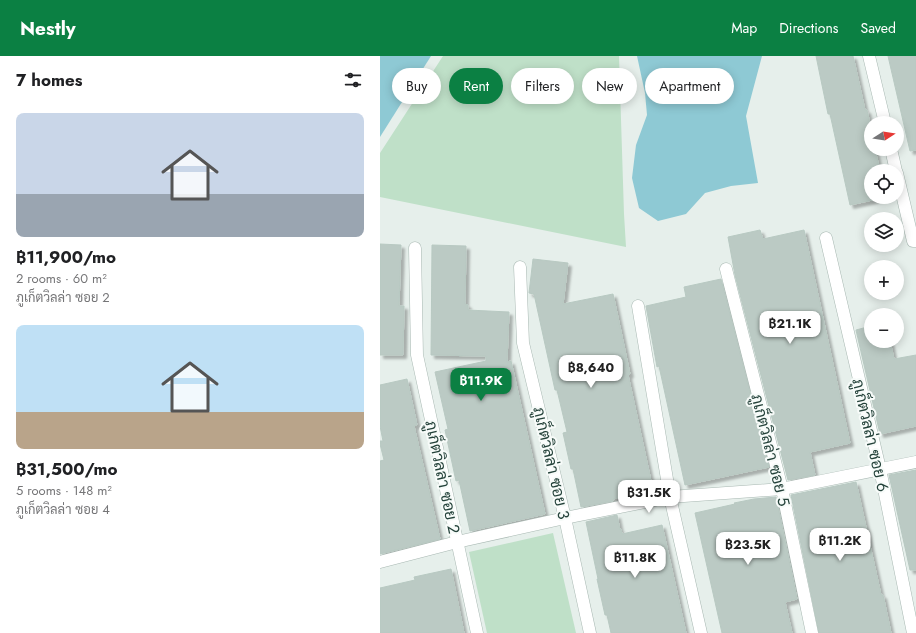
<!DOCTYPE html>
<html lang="en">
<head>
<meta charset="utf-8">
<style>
  body { margin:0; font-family:Jost,Sarabun,sans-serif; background:#f2f2f2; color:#202124; height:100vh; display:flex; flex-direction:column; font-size:15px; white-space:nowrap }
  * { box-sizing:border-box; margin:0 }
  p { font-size:13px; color:#757577 }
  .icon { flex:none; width:22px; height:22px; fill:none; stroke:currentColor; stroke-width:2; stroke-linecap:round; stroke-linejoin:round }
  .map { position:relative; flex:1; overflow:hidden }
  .sheet { display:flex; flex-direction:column; background:#fff; width:380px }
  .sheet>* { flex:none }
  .hud { position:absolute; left:12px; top:12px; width:380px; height:36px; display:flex; gap:8px }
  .needle { width:26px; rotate:78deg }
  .controls { position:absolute; left:484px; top:60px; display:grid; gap:8px }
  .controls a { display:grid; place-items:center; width:40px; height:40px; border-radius:50%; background:#fff; box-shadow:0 2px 10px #0003; font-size:20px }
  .price { position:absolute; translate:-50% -34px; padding:0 9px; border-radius:8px; background:#fff; color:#222; font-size:13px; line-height:26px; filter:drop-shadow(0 1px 2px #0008) }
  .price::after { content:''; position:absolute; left:50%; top:24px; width:12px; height:9px; margin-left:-6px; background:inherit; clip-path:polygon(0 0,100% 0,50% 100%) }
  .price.current { background:#0b8043; color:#fff }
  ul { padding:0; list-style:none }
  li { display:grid; align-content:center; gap:8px; height:212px; padding:0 16px }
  li span { display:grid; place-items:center; height:124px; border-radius:8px; color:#555 }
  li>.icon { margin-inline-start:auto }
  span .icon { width:72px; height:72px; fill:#fffc; stroke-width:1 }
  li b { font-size:17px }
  h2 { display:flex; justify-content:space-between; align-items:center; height:48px; padding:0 16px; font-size:17px }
  .chip { padding:0 14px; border-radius:18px; background:#fff; box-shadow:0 2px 10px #0003; font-size:14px; line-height:36px }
  .chip.current { background:#0b8043; color:#fff }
  header { display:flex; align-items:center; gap:24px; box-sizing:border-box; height:56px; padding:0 20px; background:#0b8043; color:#fff }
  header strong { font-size:19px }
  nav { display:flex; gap:22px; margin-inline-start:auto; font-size:14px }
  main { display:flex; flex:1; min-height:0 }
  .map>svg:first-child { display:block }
</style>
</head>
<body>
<header>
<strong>Nestly</strong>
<nav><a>Map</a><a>Directions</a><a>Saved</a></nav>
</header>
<main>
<section class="sheet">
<h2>7 homes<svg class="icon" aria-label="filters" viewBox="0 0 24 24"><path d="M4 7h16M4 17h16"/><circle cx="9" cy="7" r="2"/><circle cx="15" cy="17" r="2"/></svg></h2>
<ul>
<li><span style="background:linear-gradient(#c9d6e8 65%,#9aa5b1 0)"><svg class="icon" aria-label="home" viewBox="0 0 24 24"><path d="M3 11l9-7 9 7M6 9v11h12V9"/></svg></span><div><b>฿11,900/mo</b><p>2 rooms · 60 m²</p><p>ภูเก็ตวิลล่า ซอย 2</p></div></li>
<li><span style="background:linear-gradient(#bfe0f5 70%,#b9a48a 0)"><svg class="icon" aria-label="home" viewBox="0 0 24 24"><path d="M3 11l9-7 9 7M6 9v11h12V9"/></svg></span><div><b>฿31,500/mo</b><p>5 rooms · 148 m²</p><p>ภูเก็ตวิลล่า ซอย 4</p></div></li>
</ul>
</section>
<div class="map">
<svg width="536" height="577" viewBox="0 0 536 577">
  <defs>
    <filter id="shadow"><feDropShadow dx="3.5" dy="3.5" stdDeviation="1" flood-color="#0004"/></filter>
  </defs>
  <rect width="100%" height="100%" fill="#e6efeb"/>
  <!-- green -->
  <g fill="#bfe0c8">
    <polygon points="63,0 239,0 244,158 246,191 0,141 0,97"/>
    <polygon points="173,477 196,577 107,577 89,496"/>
  </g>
  <!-- water -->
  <g fill="#8ec9d4">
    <polygon points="0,0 51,0 0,81"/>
    <polygon points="257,0 382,0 366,60 378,127 351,130 325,137 306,158 278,165 259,152 252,122 256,89 267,59 265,37"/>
  </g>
  <!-- building -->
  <g fill="#bbcac4" stroke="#b8c9c2" filter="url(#shadow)">
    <polygon points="436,0 473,0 485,54 487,54 491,73 491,93 495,93 500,115 491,115 491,141 506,141 470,149 450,58 448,58"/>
    <polygon points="508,0 536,0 536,94 530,95"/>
    <polygon points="380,174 383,183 424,174 470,387 430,396 435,419 408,424 355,219 348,181"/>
    <polygon points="0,188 21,189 19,250 24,250 23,299 0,299"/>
    <polygon points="52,189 86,190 85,248 88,249 88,254 129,256 127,306 131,305 165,458 90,475 79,424 76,425 65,374 68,373 55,316 106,305 106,300 51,299"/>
    <polygon points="153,203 188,207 183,248 233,238 250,318 248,319 273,434 233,443 233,445 201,451 193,413 191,413 183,377 187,376 177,334 175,334 154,238 149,237"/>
    <polygon points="341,223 389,411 305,429 279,310 277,311 266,250 306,241 304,231"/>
    <polygon points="491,270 491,285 510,285 514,303 536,299 536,370 500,378 476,274"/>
    <polygon points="27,323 37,369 34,370 60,483 0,498 0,405 4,404 0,388 0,385 3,385 0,370 0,329"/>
    <polygon points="536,414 536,514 530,514 509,419"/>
    <polygon points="476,426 501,539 503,539 511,577 439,577 411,439"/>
    <polygon points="396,441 417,543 405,546 412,577 342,577 315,457 355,448 354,447 374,443"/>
    <polygon points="237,459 240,474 241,473 242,478 282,469 306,577 231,577 227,559 225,559 217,523 218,523 206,466"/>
    <polygon points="71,513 84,577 0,577 0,532 35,524 34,521"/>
  </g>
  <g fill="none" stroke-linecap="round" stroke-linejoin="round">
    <!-- minor casing -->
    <g stroke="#a8b8b2" stroke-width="13">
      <g id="minor">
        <polyline points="489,0 505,67"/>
        <polyline points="511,93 516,115"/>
        <polyline points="517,117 533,185 536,185"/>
        <polyline points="446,182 500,413 533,577"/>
        <polyline points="35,192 37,299 97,577"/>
        <polyline points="140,211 143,287 185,462 210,577"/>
        <polyline points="346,213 402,433 432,577"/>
        <polyline points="258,250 290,441 321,577"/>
        <polyline points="0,506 77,486 185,462 290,441 402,433 536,406"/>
      </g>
    </g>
    <!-- minor -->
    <use href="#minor" stroke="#fff" stroke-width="12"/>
  </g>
  <g text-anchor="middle" stroke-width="4" stroke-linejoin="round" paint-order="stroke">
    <!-- street labels -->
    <g font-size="16" fill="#24423a" stroke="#f7fbf9">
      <text transform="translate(491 379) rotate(77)" y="6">ภูเก็ตวิลล่า ซอย 6</text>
      <text transform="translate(391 394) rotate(76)" y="6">ภูเก็ตวิลล่า ซอย 5</text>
      <text transform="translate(172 407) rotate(77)" y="6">ภูเก็ตวิลล่า ซอย 3</text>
      <text transform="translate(63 421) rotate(78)" y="6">ภูเก็ตวิลล่า ซอย 2</text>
    </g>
  </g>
</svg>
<div class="controls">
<a><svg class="needle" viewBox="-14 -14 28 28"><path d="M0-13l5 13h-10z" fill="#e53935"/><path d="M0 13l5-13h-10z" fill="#757577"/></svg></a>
<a><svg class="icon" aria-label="locate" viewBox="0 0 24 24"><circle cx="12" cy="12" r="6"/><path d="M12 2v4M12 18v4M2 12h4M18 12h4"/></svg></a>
<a><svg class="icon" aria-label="layers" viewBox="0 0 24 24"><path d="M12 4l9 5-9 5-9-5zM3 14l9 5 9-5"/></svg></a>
<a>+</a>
<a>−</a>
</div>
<b class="price" style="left:410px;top:289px">฿21.1K</b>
<b class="price" style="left:211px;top:333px">฿8,640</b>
<b class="price current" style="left:101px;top:346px">฿11.9K</b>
<b class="price" style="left:269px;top:458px">฿31.5K</b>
<b class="price" style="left:460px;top:506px">฿11.2K</b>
<b class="price" style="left:368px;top:510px">฿23.5K</b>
<b class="price" style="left:255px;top:523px">฿11.8K</b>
<div class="hud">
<a class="chip">Buy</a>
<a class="chip current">Rent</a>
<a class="chip">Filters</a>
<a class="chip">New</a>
<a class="chip">Apartment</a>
</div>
</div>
</main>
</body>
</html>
